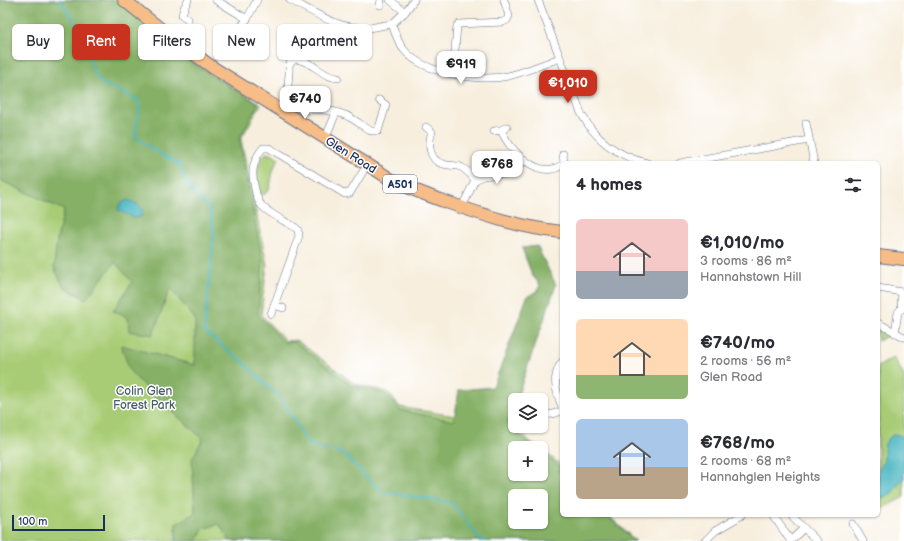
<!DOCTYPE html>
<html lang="en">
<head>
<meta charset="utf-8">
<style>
  body { margin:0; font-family:"Balsamiq Sans",sans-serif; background:#f2f2f3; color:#2b2b33; height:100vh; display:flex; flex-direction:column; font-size:15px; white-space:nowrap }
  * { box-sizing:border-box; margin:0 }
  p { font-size:13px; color:#7c7c81 }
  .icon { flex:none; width:22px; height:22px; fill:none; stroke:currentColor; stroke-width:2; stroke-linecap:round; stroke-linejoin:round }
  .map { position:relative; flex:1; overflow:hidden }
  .drawer { position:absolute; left:560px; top:161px; width:320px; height:356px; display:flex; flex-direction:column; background:#fff; border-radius:6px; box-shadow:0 1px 3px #0004 }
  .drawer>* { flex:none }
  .hud { position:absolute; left:12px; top:24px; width:380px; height:36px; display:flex; gap:8px }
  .buttons { position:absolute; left:508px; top:393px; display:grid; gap:8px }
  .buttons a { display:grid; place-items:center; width:40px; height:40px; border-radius:6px; background:#fff; box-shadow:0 1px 3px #0004; font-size:20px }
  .scale { position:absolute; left:12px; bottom:10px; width:93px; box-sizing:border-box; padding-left:4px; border:2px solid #1b2f5e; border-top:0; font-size:11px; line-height:14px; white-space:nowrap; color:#1b2f5e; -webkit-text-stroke:3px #fff; paint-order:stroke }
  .price { position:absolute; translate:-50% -34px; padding:0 9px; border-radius:8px; background:#fff; color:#222; font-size:13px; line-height:26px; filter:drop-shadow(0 1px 2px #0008) }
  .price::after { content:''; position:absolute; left:50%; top:24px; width:12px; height:9px; margin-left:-6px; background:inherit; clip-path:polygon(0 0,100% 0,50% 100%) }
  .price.on { background:#c8321e; color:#fff }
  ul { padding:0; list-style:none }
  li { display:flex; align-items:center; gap:12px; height:100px; padding:0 16px }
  li span { display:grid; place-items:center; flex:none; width:112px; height:80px; border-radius:6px; color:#555 }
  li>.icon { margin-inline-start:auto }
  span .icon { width:48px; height:48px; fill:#fffc; stroke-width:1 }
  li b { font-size:17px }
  h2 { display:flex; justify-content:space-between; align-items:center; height:48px; padding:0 16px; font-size:17px }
  .chip { padding:0 14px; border-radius:6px; background:#fff; box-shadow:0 1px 3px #0004; font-size:14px; line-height:36px }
  .chip.on { background:#c8321e; color:#fff }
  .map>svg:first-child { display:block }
</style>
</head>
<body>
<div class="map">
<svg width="904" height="541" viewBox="0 0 904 541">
  <rect width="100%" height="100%" fill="#fff"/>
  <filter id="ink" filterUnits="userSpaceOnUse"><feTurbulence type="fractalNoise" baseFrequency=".025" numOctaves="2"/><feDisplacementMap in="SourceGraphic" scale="8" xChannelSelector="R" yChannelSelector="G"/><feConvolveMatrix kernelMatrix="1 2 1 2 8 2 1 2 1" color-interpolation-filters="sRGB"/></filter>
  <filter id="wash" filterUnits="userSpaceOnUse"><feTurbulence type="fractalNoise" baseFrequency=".012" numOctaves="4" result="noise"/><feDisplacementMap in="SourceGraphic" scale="16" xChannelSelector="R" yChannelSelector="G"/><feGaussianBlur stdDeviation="0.9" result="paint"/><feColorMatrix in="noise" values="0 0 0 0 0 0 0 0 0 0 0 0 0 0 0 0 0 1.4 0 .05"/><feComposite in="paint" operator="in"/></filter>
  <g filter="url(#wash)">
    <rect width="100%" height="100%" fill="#f7eedd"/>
    <!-- green -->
    <g fill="#a8cc75" stroke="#627e6a" fill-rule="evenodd">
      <path d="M0,0h118l15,14 29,20 30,27 69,43 -20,35 26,126 -6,50 25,26 10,-1 59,44 33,8 12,15 109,18 30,23h-24v26h26v-25l19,15v7l2,2v42h46l28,26h-636zM515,496h26v26h-26z"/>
      <path d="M266,153l7,2 6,4c-2,3 -4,6 -5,10 -4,8 -1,23 -12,26 -7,-13 -7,-32 4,-42z"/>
      <polygon points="878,327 889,335 878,341"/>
      <polygon points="894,357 904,376 904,497 878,511 878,367"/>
    </g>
    <!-- forest -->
    <path fill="#86b066" stroke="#507062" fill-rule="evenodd" d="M0,0h116l74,62 68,42 -19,35 24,124 -5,52 26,27h11l56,43 35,9 14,16 54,11 5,-31 34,-3 34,-90 11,-7 2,-5 -8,-10 -10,-27 15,-2 19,39 -49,141 28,22h-20v26h26v-22l19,15 -2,4 4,4v40h44l29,26h-405l-11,-17 -16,5 -7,12h-20v-17l19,-11 -3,-54 11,-20 -59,-53 -14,-15 -9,-26 74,20v-46l-25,-31 -17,47 -24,-4 -1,-13 -8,-5 -7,-2 19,-29 -17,-20 -29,37 -22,-12 -10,-19 3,-29 7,-29 -64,-30zM515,496h26v26h-26z"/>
    <!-- water -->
    <g fill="#48b6c1" stroke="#327290">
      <polygon points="128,200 137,204 142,208 141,217 134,218 118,210 120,204"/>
      <path d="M895,434l7,2 2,2v40l-12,15 -14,7v-30c14,-13 -3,-26 17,-36z"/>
    </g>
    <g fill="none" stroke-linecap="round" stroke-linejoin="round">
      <!-- stream -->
      <polyline stroke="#48b6c1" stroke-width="2" points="60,0 82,33 95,75 104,85 116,89 140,102 135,137 159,153 179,164 189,188 210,209 214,235 204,331 243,362 283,401 308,444 342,453 381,491 452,503 480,539 485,541"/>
    </g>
  </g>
  <g filter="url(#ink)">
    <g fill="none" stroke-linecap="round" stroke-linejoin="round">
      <!-- street casing -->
      <g stroke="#68728a" stroke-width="8">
        <g id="street">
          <polyline points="216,0 247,19"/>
          <path d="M290,0c24,12 49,30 78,28 8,-1 16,-3 24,-4"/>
          <polyline points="390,0 405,12"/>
          <path d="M538,0l43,113c14,27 37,43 66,50"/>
          <polyline points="380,5 381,0"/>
          <polyline points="188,19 182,15 184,8 188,0"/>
          <path d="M392,24c3,9 6,20 13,27 20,23 74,31 103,25 18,-4 35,-12 52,-18"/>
          <polyline points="392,24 405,12 414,0"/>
          <polyline points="232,48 235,35 247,19 257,0"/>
          <polyline points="453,74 457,26 459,24 503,22 507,20 509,16 504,0"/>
          <path d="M338,78c-15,0 -26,-18 -43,-19l-5,4 -1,4c1,9 -3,21 0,31 2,5 6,8 11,10 7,4 16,1 24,2 9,1 19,3 27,8 7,4 13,9 20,13h7l8,-26 -7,-5"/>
          <polyline points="806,123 814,163"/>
          <path d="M426,127l6,5c-4,11 -4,28 11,32 6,2 13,1 18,3 6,3 10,8 14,13"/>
          <path d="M501,130c9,20 37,51 61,35"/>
          <polyline points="494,131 501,130 507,127"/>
          <polyline points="325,139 336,113"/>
          <polyline points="563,154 564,163"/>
          <polyline points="680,163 809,140"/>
          <polyline points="462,207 475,180 483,176 508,173 514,171 525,160"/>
          <polyline points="878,288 902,292 901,309"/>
          <polyline points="274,305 283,308"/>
          <path d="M271,314l28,-78 -1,-6 -2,-2c-11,-7 -25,-13 -34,-22 -4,-5 -6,-11 -7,-17 -4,-16 -3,-28 8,-41h6l76,46 5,-1 17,-28"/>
          <polyline points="878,323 904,337"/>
          <polyline points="895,333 898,312 903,308"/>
          <path d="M562,362c-11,14 -6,30 0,45"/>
          <polyline points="541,415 553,414 562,411"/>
          <polyline points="773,515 790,540"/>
          <polyline points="791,515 817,541"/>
          <polyline points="853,524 863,541"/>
          <polyline points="705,541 715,531 742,515"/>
          <polyline points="790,541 804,528"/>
        </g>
      </g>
      <!-- primary casing -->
      <g stroke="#68728a" stroke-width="14">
        <g id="primary">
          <path d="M124,0l48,38 40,29 180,113c18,9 37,16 57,23 37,13 74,25 113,29"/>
          <polyline points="878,256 904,259"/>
        </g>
      </g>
      <!-- street -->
      <use href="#street" stroke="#fff" stroke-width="7"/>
      <!-- primary -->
      <use href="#primary" stroke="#f7bd88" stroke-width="12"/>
    </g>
  </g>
  <g text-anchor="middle" stroke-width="3" stroke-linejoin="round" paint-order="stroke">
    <!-- shield labels -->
    <rect fill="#fff" stroke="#5f6d8e" stroke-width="1" x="383" y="175" width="34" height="18" rx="3"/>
    <g font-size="11" font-weight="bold" fill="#1b2f5e">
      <text x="400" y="188">A501</text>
    </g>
    <!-- street labels -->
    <g font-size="12" fill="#1b2f5e" stroke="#fff">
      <text transform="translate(351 155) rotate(32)" y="4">Glen Road</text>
    </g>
    <!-- park labels -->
    <g font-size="12" fill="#455e65" stroke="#fff">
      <text x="144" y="395">Colin Glen<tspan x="144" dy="14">Forest Park</tspan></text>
    </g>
  </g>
</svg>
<div class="buttons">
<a><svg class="icon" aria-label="layers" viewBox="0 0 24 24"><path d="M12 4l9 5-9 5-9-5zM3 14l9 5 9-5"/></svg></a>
<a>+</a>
<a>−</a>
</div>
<div class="scale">100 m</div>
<b class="price" style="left:461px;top:85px">€919</b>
<b class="price on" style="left:568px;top:104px">€1,010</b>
<b class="price" style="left:305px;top:120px">€740</b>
<b class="price" style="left:497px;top:185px">€768</b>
<div class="hud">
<a class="chip">Buy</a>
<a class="chip on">Rent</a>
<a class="chip">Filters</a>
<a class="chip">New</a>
<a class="chip">Apartment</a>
</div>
<section class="drawer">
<h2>4 homes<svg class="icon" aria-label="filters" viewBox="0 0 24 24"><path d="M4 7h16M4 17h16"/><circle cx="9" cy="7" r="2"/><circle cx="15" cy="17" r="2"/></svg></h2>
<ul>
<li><span style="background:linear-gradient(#f6c9c9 65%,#9aa5b1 0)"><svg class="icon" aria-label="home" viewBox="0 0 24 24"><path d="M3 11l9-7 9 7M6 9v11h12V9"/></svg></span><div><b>€1,010/mo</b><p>3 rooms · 86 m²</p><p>Hannahstown Hill</p></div></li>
<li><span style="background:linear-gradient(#ffd9b3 70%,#8fb573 0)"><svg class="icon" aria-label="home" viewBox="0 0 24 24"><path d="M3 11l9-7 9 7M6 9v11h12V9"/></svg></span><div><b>€740/mo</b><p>2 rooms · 56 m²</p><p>Glen Road</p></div></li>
<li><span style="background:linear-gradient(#a9c7e8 60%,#b9a48a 0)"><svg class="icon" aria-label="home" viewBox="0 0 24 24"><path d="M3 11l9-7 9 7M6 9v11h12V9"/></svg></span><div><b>€768/mo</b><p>2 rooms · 68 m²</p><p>Hannahglen Heights</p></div></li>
</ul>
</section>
</div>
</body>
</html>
